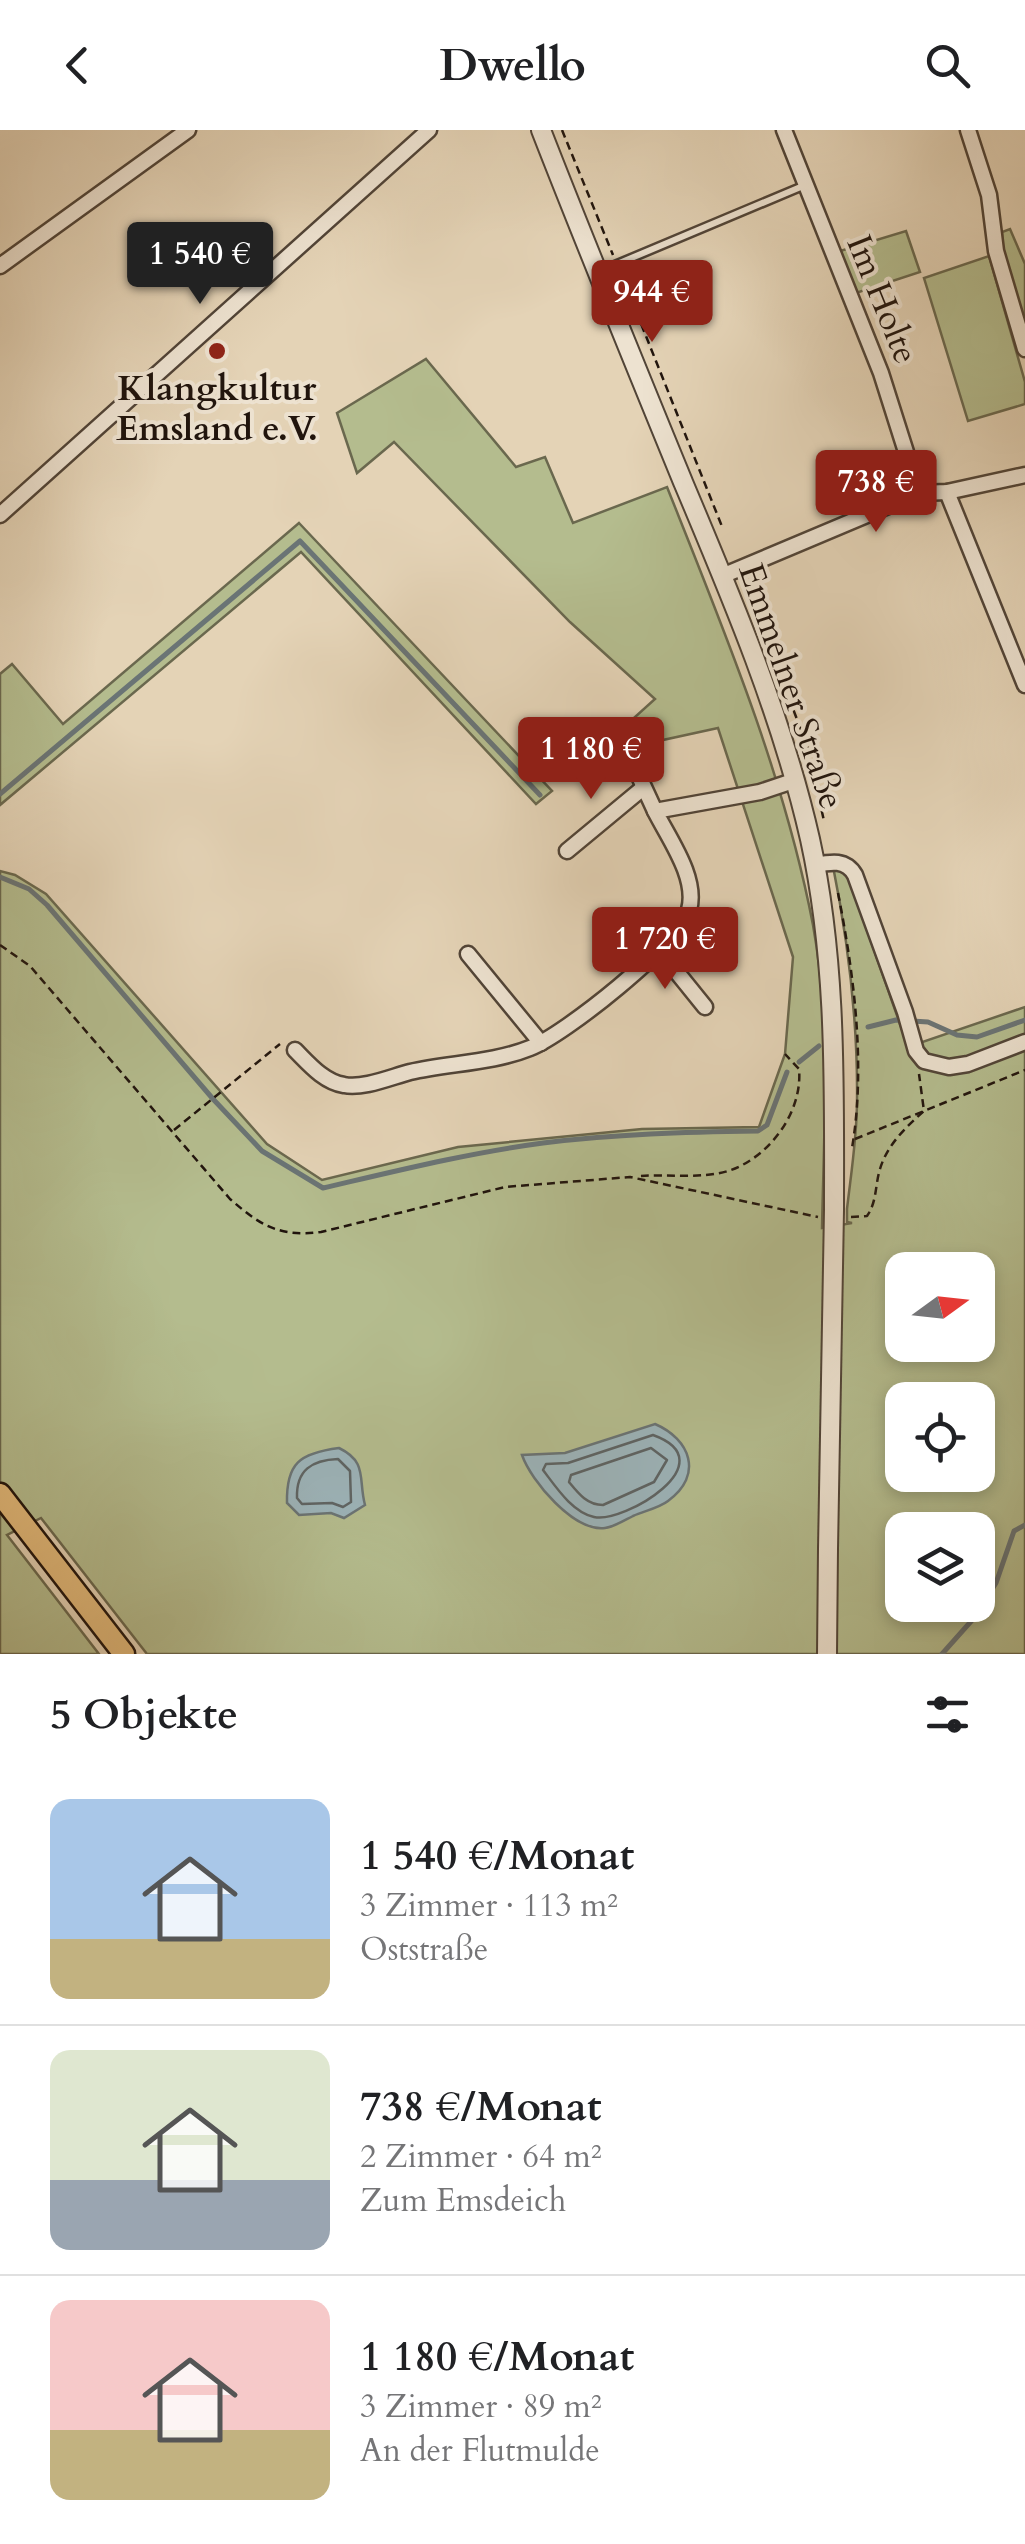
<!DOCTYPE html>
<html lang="de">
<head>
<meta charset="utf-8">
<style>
  body { margin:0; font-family:Cardo,serif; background:#f6f6f6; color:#202124; height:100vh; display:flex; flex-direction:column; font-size:38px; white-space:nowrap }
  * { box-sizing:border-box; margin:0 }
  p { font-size:32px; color:#757577 }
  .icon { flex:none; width:55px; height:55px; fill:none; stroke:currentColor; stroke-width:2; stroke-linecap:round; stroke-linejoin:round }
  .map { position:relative; height:1524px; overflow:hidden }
  .side { display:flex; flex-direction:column; background:#fff; flex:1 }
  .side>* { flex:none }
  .needle { width:65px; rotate:75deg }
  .tools { position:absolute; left:885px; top:1122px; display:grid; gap:20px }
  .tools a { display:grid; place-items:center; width:110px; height:110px; border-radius:20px; background:#fff; box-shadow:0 5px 15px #0003; font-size:50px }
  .price { position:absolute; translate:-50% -85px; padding:0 22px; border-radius:10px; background:#8f2418; color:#fff; font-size:32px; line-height:65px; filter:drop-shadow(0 2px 5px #0008) }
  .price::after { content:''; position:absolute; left:50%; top:60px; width:30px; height:22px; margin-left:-15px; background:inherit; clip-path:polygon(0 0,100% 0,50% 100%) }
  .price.current { background:#222; color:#fff }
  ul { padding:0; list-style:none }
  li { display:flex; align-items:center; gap:30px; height:250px; padding:0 50px }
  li+li { border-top:2px solid #e0e0e0 }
  li span { display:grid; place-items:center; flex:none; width:280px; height:200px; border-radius:20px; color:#555 }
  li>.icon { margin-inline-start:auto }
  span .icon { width:120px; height:120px; fill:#fffc; stroke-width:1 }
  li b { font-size:42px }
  h2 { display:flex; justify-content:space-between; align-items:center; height:120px; padding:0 50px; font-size:42px }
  header { display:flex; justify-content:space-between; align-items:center; height:130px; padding:0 50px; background:#fff; font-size:45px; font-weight:800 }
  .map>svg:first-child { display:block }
</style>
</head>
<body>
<header><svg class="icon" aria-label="back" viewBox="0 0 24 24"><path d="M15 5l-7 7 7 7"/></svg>Dwello<svg class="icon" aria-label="search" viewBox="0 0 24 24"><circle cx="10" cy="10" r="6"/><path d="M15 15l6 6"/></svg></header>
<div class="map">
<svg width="1025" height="1524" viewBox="0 0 1025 1524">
  <rect width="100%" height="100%" fill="#e4d3b6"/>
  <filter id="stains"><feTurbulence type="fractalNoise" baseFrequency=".002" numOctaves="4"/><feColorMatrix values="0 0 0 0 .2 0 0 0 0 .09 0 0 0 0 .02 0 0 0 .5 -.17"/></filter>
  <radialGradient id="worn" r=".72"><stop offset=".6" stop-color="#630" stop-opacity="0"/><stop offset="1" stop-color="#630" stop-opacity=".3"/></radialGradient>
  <!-- green -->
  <g fill="#b4bc8e" stroke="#6a684e" stroke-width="2.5" fill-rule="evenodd">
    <polygon points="1010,99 1025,134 1025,199 1003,124 1002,102"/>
    <polygon points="906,101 920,142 856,163 840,121"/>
    <polygon points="989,126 1025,252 1025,274 968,291 924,148"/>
    <path d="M426,229l90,108 29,-10 28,66 94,-36c57,143 117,287 146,438 18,99 11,203 9,303l30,-5 -5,-1v-13c4,-35 10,-72 10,-108 1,-81 -9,-161 -25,-240l12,3 64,183 117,-40v647h-878l-106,-136 -34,17 92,119h-99v-783l15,4 31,19 221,250 55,36 136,-33 184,-18 117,-2 26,-73 8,-97 -75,-229 -92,20 -11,-13 40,-36 -85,-77 -176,-180 -37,31 -20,-60zM902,1140h76v75h-76zM902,1270h76v75h-76zM902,1400h76v75h-76z"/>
    <polygon points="299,393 552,661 536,674 301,422 0,675 0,544 12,534 63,594"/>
  </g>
  <!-- water -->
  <g fill="#9cb4ba" stroke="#6a7475" stroke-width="2.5">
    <path d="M655,1294c35,15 49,51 13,77 -9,7 -24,10 -35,15 -8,4 -19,11 -28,12 -31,4 -74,-47 -83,-73l43,-2z"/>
    <path d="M339,1318c29,14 19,31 26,57l-21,13 -13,-5 -32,2 -12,-12c-1,-40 13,-50 52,-55z"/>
  </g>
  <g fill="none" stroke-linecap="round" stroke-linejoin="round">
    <!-- shore -->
    <g stroke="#5e6464" stroke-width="2.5">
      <path d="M653,1305c75,27 -30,89 -59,82 -22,-5 -38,-30 -51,-47l3,-6 22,-1z"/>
      <path d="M651,1318l16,12 -13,22 -51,23c-16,0 -25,-12 -34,-23l2,-7z"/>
      <path d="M338,1329l12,12 1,31 -8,5 -11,-4 -30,1 -5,-6c-1,-28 15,-38 41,-39z"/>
    </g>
    <!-- stream -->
    <g stroke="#6a7475" stroke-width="5">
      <polyline points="0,664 300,411 540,665"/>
      <path d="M0,747l29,12 18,16 166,194 49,52 61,37c73,-17 145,-35 220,-45 72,-9 143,-11 215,-12l9,-6 20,-53"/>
      <polyline points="868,897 896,890 928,892 957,905 977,907 1025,890"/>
      <polyline points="799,932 819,916"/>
      <polyline points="942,1524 974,1488 996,1453 1014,1401 1025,1395"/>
    </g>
    <!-- service casing -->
    <g stroke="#514437" stroke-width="11">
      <polyline id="service" points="598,142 803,56"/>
    </g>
    <!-- minor casing -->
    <g stroke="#514437" stroke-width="19">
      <g id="minor">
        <polyline points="784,0 881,243 919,363"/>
        <polyline points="968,0 989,65 996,121 1025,219"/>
        <polyline points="0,136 188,0"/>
        <polyline points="947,362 1025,555"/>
        <polyline points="0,385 429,0"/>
        <polyline points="722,446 919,363 947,362 1025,345"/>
        <polyline points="615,605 626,618 655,681"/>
        <polyline points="567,721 643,658"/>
        <path d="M815,735c16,-3 31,-6 40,10l50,137 11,39 8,10 25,6 19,-3 57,-22"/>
        <polyline points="659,820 705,877"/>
        <polyline points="468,824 541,913"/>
        <path d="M295,920c14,14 29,32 49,35 19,4 47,-8 66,-13 39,-9 83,-9 120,-24 34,-13 149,-104 159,-138 9,-32 -20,-71 -34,-99l105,-19 36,-12"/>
      </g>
    </g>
    <!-- tertiary casing -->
    <g stroke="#514437" stroke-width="22">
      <g id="tertiary">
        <path d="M541,0c46,118 94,235 142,352 49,116 99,234 127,357 27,123 24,247 24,371"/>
        <polyline points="827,1524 828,1419"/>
      </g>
    </g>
    <!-- primary casing -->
    <g stroke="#20140d" stroke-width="25">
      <polyline id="primary" points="0,1364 124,1524"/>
    </g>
    <!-- path -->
    <g stroke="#20140d" stroke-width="2.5" stroke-dasharray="8 5" stroke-linecap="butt">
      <polyline points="562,0 613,125"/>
      <polyline points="622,146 723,399"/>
      <polyline points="775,532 808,618 824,691"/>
      <path d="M838,763c16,81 28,173 14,255"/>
      <path d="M0,815l30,21 200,233c31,27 49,38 91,33l184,-45 125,-10 188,40"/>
      <polyline points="174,1000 280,914"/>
      <polyline points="855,1009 1025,940"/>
      <path d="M641,1046c27,-2 61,3 87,-5 41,-13 75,-59 71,-102l-14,-15"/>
      <path d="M851,1087l16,-1c10,-14 8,-31 13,-47 7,-24 26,-42 44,-58l-5,-37"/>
    </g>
    <!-- service -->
    <use href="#service" stroke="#ede2d0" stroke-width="6"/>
    <!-- minor -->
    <use href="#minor" stroke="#ede2d0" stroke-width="14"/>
    <!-- tertiary -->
    <use href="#tertiary" stroke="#ede2d0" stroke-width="18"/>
    <!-- primary -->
    <use href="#primary" stroke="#e2ba7b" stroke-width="20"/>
    <!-- tertiary-bridge casing -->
    <g stroke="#514437" stroke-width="22" stroke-linecap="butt">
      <polyline id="tertiary-bridge" points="828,1419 834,1080"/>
    </g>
    <!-- tertiary-bridge -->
    <use href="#tertiary-bridge" stroke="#ede2d0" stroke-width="18"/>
  </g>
  <!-- markers -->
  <circle fill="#8f2418" stroke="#ede2d0" stroke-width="4" cx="217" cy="221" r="10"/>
  <g text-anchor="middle" stroke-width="8" stroke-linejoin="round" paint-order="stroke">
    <!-- street labels -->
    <g font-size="35" fill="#20140d" stroke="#ede2d0">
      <text transform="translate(883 169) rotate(68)" y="12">Im Holte</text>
      <text transform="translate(792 556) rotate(71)" y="12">Emmelner Straße</text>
    </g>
    <!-- poi labels -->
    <g font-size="35" font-weight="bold" fill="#20140d" stroke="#ede2d0">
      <text x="217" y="270">Klangkultur<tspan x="217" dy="40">Emsland e.V.</tspan></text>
    </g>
  </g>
  <rect width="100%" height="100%" filter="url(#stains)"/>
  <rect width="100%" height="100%" fill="url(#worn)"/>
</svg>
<div class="tools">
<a><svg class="needle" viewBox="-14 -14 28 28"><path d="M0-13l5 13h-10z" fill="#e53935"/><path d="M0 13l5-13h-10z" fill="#757577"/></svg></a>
<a><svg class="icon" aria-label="locate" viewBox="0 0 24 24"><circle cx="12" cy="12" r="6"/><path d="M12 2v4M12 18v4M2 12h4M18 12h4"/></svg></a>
<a><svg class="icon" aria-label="layers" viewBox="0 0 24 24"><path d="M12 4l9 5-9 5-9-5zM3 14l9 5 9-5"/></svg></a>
</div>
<b class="price current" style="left:200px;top:177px">1 540 €</b>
<b class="price" style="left:652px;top:215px">944 €</b>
<b class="price" style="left:876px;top:405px">738 €</b>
<b class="price" style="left:591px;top:672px">1 180 €</b>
<b class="price" style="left:665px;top:862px">1 720 €</b>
</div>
<section class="side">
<h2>5 Objekte<svg class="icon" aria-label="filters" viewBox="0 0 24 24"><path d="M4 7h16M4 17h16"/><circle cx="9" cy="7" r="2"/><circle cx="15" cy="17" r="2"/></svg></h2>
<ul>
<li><span style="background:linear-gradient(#a9c7e8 70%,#c2b280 0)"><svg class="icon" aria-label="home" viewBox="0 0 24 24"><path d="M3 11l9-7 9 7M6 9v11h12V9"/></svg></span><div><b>1 540 €/Monat</b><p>3 Zimmer · 113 m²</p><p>Oststraße</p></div></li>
<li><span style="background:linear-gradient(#dfe7d0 65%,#9aa5b1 0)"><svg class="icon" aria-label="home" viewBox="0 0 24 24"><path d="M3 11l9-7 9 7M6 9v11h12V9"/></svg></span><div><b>738 €/Monat</b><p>2 Zimmer · 64 m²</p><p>Zum Emsdeich</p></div></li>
<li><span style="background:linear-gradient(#f6c9c9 65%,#c2b280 0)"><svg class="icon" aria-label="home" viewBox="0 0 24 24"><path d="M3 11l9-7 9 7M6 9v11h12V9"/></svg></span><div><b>1 180 €/Monat</b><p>3 Zimmer · 89 m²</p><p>An der Flutmulde</p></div></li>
</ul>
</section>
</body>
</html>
